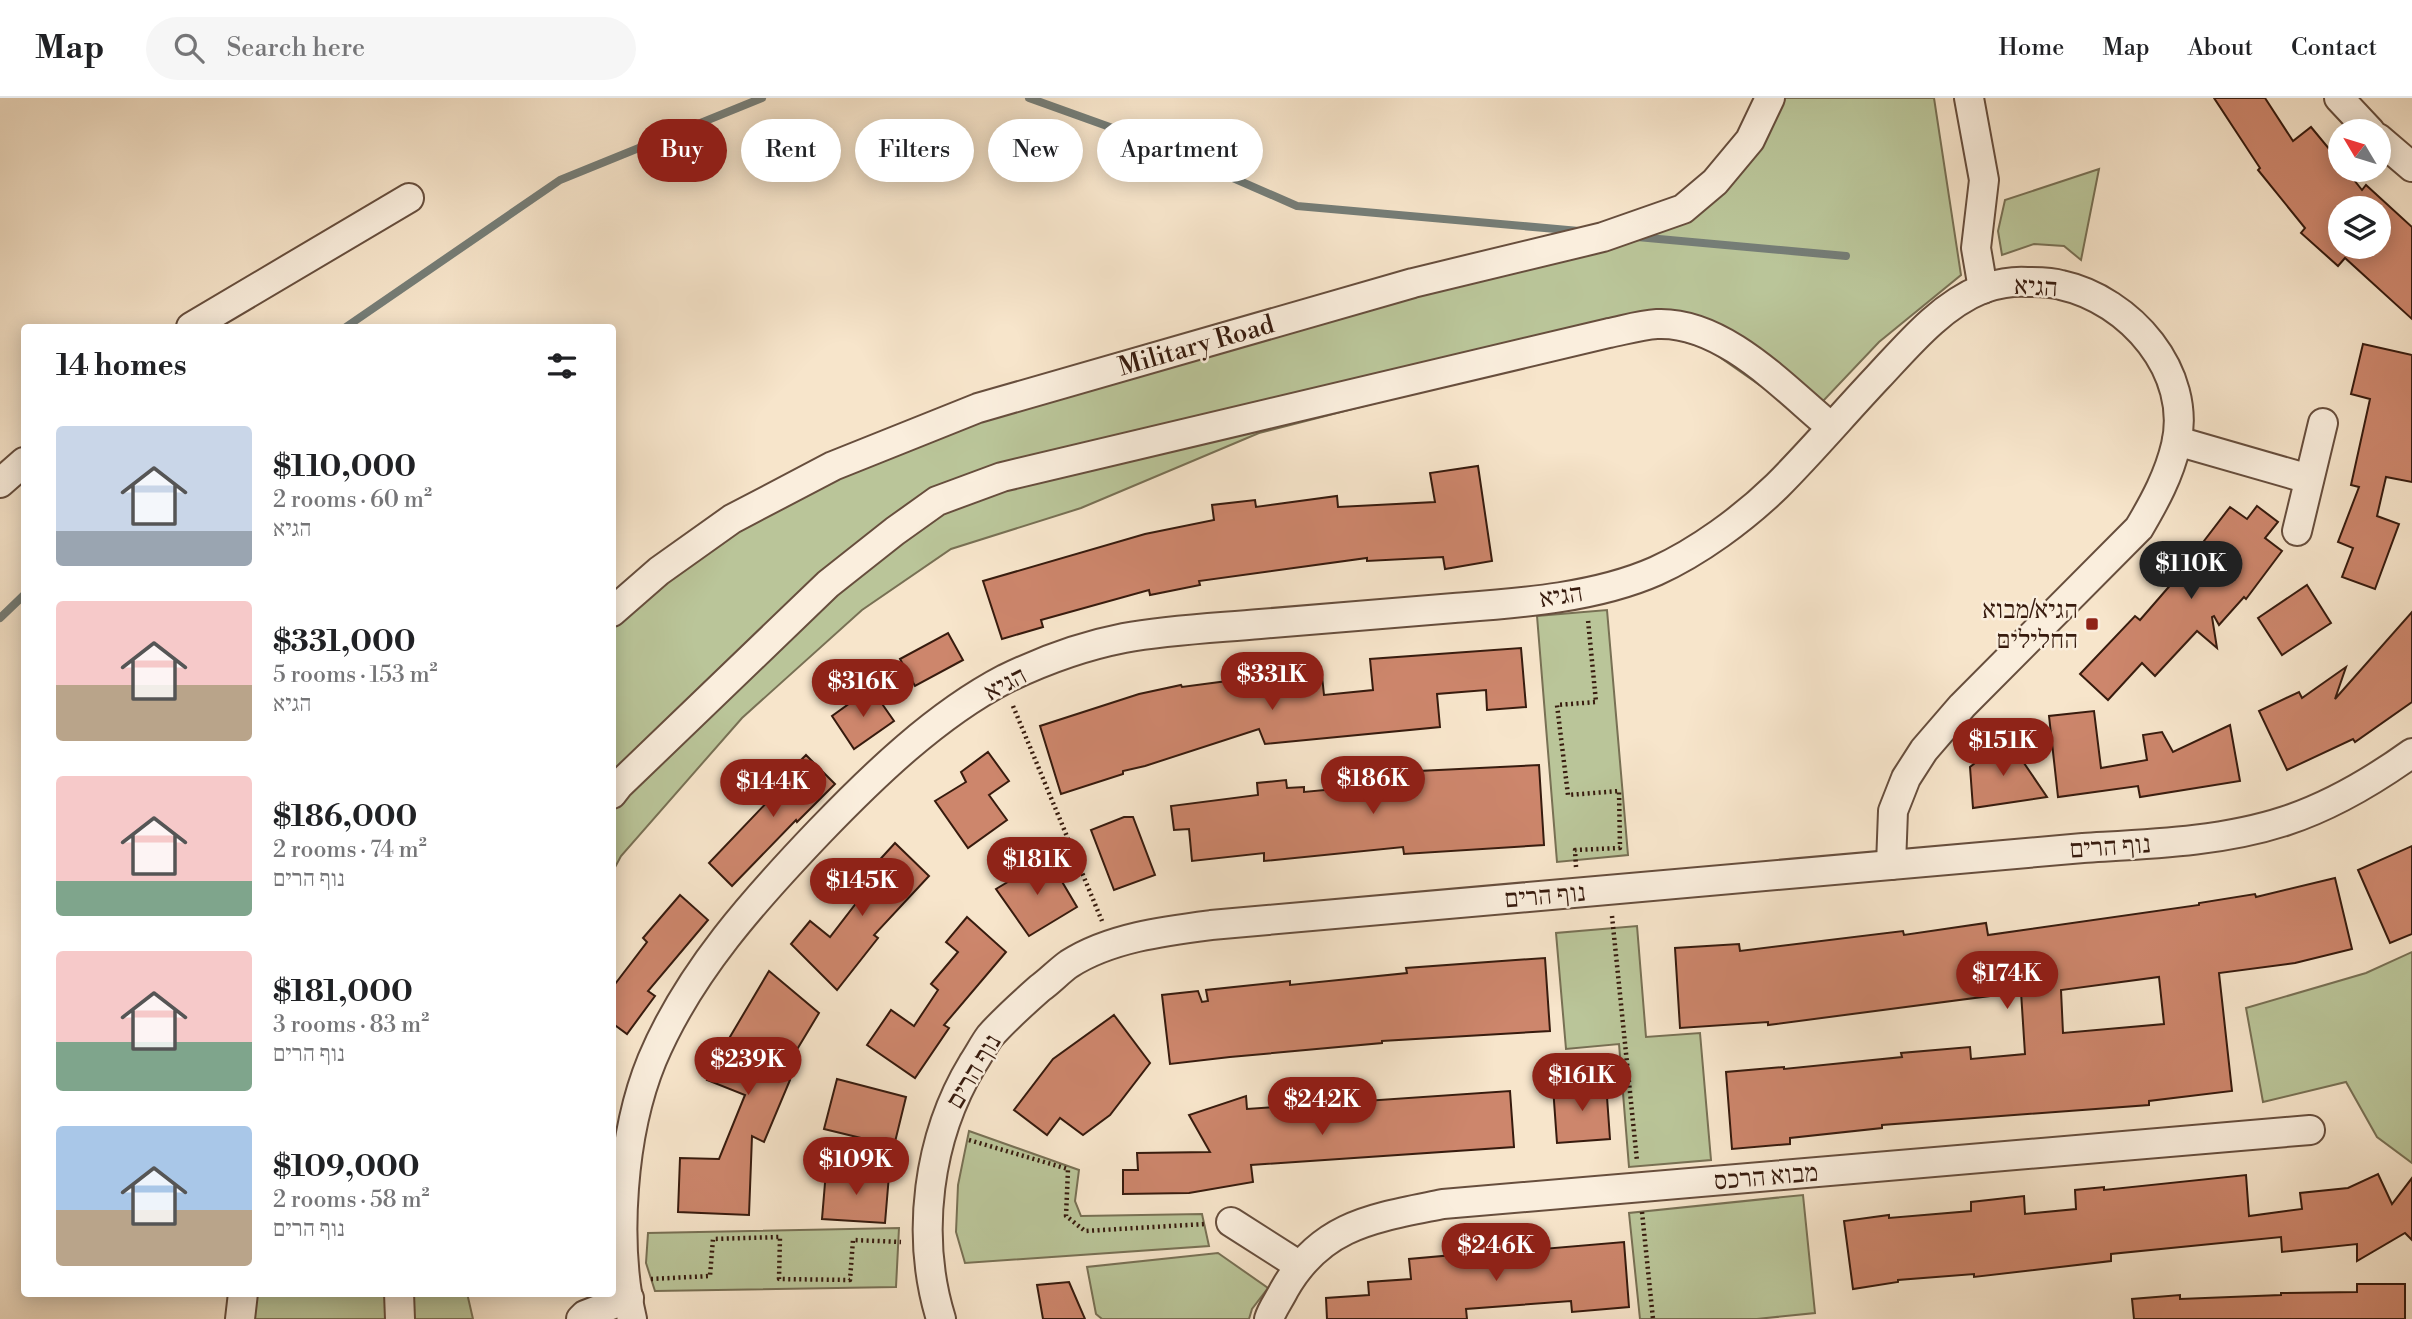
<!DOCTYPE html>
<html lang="en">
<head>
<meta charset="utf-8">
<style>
  body { margin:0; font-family:"Libre Bodoni","Frank Ruhl Libre",serif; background:#f6f6f6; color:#202124; height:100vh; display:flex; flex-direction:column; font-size:26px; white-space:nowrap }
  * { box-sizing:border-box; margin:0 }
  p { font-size:23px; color:#757577 }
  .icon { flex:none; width:38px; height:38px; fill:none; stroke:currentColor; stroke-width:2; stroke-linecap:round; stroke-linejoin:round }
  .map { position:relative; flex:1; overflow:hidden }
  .sheet { position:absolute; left:21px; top:226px; width:595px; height:973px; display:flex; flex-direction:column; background:#fff; border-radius:7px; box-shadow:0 4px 18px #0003 }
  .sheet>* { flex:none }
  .hud { position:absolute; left:637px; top:21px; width:665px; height:63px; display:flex; gap:14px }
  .needle { width:46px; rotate:308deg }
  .fabs { position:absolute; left:2328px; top:21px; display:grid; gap:14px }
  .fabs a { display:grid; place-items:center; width:63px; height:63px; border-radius:50%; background:#fff; box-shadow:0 4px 18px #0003; font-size:35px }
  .price { position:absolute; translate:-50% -60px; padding:0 16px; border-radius:24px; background:#8f2418; color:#fff; font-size:23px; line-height:46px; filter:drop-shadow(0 2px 4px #0008) }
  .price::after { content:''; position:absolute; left:50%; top:42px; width:21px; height:16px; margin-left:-10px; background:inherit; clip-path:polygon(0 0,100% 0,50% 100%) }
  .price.selected { background:#222; color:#fff }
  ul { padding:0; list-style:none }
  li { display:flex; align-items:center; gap:21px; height:175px; padding:0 35px }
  li span { display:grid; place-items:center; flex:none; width:196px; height:140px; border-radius:7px; color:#555 }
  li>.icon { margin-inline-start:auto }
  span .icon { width:84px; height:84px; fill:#fffc; stroke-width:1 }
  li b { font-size:30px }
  h2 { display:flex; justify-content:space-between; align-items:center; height:84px; padding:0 35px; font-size:30px }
  .pill { padding:0 24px; border-radius:32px; background:#fff; box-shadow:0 4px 18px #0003; font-size:24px; line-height:63px }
  .pill.selected { background:#8f2418; color:#fff }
  header { display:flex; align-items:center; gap:42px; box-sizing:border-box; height:98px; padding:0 35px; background:#fff; border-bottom:2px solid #e0e0e0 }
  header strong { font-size:33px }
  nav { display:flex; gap:38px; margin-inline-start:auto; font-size:24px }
  .search { width:490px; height:63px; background:#f6f6f6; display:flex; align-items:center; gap:18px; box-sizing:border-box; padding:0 24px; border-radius:38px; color:#757577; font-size:26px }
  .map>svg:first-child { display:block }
</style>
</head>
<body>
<header>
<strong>Map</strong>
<div class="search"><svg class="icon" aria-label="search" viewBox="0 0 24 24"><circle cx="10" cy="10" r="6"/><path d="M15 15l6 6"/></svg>Search here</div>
<nav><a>Home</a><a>Map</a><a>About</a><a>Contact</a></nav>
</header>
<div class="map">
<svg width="2412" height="1221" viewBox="0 0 2412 1221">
  <rect width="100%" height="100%" fill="#f7e5cb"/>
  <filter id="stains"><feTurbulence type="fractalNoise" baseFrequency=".00286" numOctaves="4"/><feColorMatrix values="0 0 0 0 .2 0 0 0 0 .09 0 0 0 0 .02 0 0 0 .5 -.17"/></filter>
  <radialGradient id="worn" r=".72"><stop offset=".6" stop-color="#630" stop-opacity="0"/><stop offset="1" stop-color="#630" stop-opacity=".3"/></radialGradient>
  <!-- green -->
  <g fill="#bac599" stroke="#787054" stroke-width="2">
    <polygon points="1777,0 1934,0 1961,177 1879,244 1807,320 1708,251 1653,234 1259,335 1081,410 951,451 862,512 742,620 621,758 613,773 613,523 735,427 980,317 1686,117"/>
    <polygon points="2099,71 2081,162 2064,148 2034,146 2002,157 1998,133 2005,102"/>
    <polygon points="1607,512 1628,757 1557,764 1537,518"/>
    <polygon points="1637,828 1646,939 1700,935 1711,1062 1629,1069 1619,946 1566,951 1556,835"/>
    <polygon points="2412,854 2412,1065 2377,1039 2346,984 2263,1004 2246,910 2366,875"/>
    <polygon points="969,1033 1079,1072 1075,1103 1081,1118 1202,1116 1209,1148 965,1165 956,1134 958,1087"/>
    <polygon points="1803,1097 1815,1215 1757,1221 1640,1221 1629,1115"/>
    <polygon points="899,1130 896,1189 655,1193 646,1165 648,1135"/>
    <polygon points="1218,1155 1268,1190 1252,1211 1249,1221 1102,1221 1096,1216 1087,1169"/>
    <polygon points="249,1195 467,1195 473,1221 246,1221"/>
  </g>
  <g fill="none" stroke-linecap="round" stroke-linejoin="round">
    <!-- stream -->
    <g stroke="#757d77" stroke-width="8">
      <polyline points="1029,0 1146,42 1297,108 1579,133"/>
      <polyline points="1637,139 1846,158"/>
      <polyline points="346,229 560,82 762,0"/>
      <polyline points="0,520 24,497"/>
    </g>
  </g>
  <!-- building -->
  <g fill="#cd866c" stroke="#371b0e" stroke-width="2" fill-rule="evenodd">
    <path d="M2214,0h51l28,43 18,-14 29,35v8h6l16,20 4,-5 46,42v92l-67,-61 -7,8 -37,-33 4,-5 -47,-58 2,-2zM2340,110h38v39h-38z"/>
    <polygon points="2363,246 2412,257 2412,384 2386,379 2377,418 2399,426 2375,491 2342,479 2353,450 2338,444 2359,389 2351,387 2370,301 2351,296"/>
    <polygon points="1478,368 1492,463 1445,471 1443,459 1367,463 1367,460 1199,483 1200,487 1150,497 1149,492 1041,522 1043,529 1002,541 983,483 1145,436 1214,422 1212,407 1255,402 1256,409 1337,398 1338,409 1435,404 1430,375"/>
    <polygon points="2257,408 2278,424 2265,440 2282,453 2246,501 2244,499 2219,527 2214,518 2212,519 2217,550 2197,533 2155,578 2142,565 2108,602 2080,576 2135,518 2140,522 2207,445 2204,443 2230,409 2247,421"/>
    <polygon points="2307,487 2331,525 2282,557 2258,520"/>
    <polygon points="2412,514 2412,604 2355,644 2353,641 2287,672 2259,613 2299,594 2302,600 2346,569 2335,601"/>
    <polygon points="948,535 963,562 915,588 900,561"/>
    <polygon points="1521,550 1526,609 1487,612 1486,592 1437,596 1440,629 1265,646 1259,631 1145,668 1123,673 1123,676 1061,696 1040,628 1139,596 1181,587 1182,589 1273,577 1274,584 1322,578 1324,597 1373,592 1370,561"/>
    <polygon points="871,590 894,623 854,651 832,618"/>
    <polygon points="2094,613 2101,670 2147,662 2143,637 2162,634 2173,654 2230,627 2240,683 2140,699 2138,688 2058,699 2049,618"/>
    <polygon points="2007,640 2047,699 1973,710 1970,669"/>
    <polygon points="988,654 1009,683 989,697 1007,722 968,750 935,703 966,684 961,674"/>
    <polygon points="806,657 835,686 797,724 796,722 732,788 709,765 772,699 768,695"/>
    <polygon points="1539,667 1544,747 1404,756 1403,749 1264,763 1264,755 1192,763 1189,731 1174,732 1171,708 1258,697 1257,685 1286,682 1287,690 1304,689 1304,694 1399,685 1398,674"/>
    <polygon points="1124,719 1133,719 1155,777 1114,792 1091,732"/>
    <polygon points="895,745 929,778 874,837 878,840 837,892 791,846 810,823 830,839 870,787 863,780"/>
    <polygon points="2412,748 2412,836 2390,845 2358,772"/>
    <polygon points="1048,760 1077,809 1029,838 996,791"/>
    <path d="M2335,780l17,71 -57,14 -76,10 13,118 -83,10v4l-267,20v3l-92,10v6l-58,5 -6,-77 58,-5v2l118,-12 -1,-4 69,-6 1,12 54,-5 -4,-62 -253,33v-3l-88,6 -5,-80 64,-4 1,7 163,-20 1,4 82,-12 2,12 211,-30v-2l56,-9 1,3zM2159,879l5,47 -101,9 -2,-43z"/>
    <polygon points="680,797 708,822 648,893 655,898 627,936 612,925 612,890 647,844 643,840"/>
    <polygon points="967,819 1006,854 944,927 949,930 915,980 867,947 891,912 914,928 938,892 931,886 958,854 946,844"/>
    <polygon points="1545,860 1550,933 1382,943 1382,945 1230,959 1170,966 1162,897 1198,893 1202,904 1208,903 1206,892 1290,883 1290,887 1407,875 1406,870"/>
    <polygon points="769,873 819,915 781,978 790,982 764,1044 752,1038 749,1117 678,1114 680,1060 719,1061 745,997 707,982 719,954 721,954"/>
    <polygon points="1114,917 1150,965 1110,1017 1083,1037 1060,1020 1047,1037 1014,1012 1053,961"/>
    <polygon points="837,981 906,999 894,1048 824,1031"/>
    <polygon points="1606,985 1610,1041 1557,1045 1553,989"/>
    <polygon points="1510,993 1514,1049 1251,1067 1253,1084 1189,1095 1123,1096 1123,1072 1138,1072 1137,1055 1210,1054 1189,1017 1246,998 1247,1011"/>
    <polygon points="826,1073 889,1077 885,1125 822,1121"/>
    <polygon points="2378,1076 2392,1106 2412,1080 2412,1142 2405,1135 2357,1163 2357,1146 2282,1154 2281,1139 2111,1156 2111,1163 1974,1179 1974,1176 1898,1182 1898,1184 1853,1191 1844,1123 1889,1117 1889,1120 1971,1113 1971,1104 2024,1098 2025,1116 2076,1111 2075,1092 2104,1089 2104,1092 2246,1077 2249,1118 2302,1111 2300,1095 2348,1090"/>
    <polygon points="1542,1144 1543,1151 1624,1144 1629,1209 1572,1214 1571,1203 1466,1211 1467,1221 1327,1221 1326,1200 1369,1197 1368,1184 1411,1181 1409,1161 1487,1154 1487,1149"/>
    <polygon points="1069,1184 1085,1221 1043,1221 1037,1187"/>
    <polygon points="2357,1186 2405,1186 2405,1221 2134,1221 2132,1201 2180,1197 2180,1201 2281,1197 2281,1195 2357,1194"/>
  </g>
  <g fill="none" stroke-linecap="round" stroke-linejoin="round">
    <!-- minor casing -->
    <g stroke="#674e3d" stroke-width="32">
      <g id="minor">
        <polyline points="1969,0 1984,82 1976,150 1983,191"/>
        <polyline points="2339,0 2370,33"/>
        <polyline points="2378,40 2412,69"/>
        <polyline points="191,229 409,100"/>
        <polyline points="2177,343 2309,381"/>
        <polyline points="0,385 24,364"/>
        <polyline points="2297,433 2323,325"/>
        <polyline points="612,514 659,473 732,421 833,368 978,310 1413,185 1603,139 1683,111 1715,84 1750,42 1770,0"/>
        <path d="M612,696l7,-9 209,-201 67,-53 42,-30 65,-24 607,-144c15,-3 32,-8 48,-9 66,-3 127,64 174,103"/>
        <polyline points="1231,1124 1300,1168"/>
        <polyline points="399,1195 400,1221"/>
        <polyline points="240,1221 243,1195"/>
        <polyline points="581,1221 585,1217 629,1200"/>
        <path d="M632,1221c-18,-77 -10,-186 20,-259 37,-88 103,-161 168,-229 53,-55 116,-116 185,-152 37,-18 78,-33 119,-41 44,-8 91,-10 136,-14 65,-5 129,-11 194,-16 65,-5 141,-10 202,-37 42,-19 87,-52 121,-85 35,-35 67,-73 101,-109 30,-32 62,-71 104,-88 13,-5 31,-8 45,-7 11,0 24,0 34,3 69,15 132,87 115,160 -7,30 -21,56 -37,83l-177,178 -38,44 -18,28 -13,33 -2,54"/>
        <path d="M941,1221c-26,-84 -13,-182 32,-256 6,-9 11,-19 17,-27 15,-17 33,-33 50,-48 10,-7 19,-17 29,-24 40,-26 95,-33 142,-39l872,-77c67,-4 138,-6 202,-27 46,-15 88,-40 127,-68"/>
        <path d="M1269,1221c3,-10 10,-19 15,-29 37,-66 90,-72 159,-86l867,-74"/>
      </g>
    </g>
    <!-- path -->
    <g stroke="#371b0e" stroke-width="4.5" stroke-dasharray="2 3.5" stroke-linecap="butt">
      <polyline points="1013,608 1102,823"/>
      <polyline points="1576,769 1575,752 1620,750 1619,693 1568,697 1557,607 1596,604 1588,522"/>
      <polyline points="1612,818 1637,1063"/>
      <polyline points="969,1042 1068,1071 1066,1118 1085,1133 1205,1126"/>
      <polyline points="1642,1114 1653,1221"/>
      <polyline points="651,1181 710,1178 713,1141 780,1139 779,1181 850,1182 853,1142 901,1144"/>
    </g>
    <!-- minor -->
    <use href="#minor" stroke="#faeedd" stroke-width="28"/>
  </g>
  <!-- markers -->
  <rect fill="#8f2418" stroke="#faeedd" stroke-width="2.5" x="2085" y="519" width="14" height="14" rx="3.5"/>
  <g text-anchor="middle" stroke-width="5" stroke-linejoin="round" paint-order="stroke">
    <!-- street labels -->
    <g font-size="26" fill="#371b0e" stroke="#faeedd">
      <text transform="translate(2036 188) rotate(3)" y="9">הגיא</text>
      <text transform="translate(1196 247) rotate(-16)" y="9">Military Road</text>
      <text transform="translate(1561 497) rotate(-9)" y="9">הגיא</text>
      <text transform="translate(1005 585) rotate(-28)" y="9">הגיא</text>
      <text transform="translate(2110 748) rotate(-4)" y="9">נוף הרים</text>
      <text transform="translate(1545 797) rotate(-5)" y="9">נוף הרים</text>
      <text transform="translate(973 973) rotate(-59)" y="9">נוף הרים</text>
      <text transform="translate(1766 1078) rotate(-5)" y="9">מבוא הרכס</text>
    </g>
    <!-- poi labels -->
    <g font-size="26" fill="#371b0e" stroke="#faeedd" text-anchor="end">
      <text x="2078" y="520">הגיא/מבוא<tspan x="2078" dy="30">החלילים</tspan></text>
    </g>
  </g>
  <rect width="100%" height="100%" filter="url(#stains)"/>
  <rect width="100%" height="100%" fill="url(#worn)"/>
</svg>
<div class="fabs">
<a><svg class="needle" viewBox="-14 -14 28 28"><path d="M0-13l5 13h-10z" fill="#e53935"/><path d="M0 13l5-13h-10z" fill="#757577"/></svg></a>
<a><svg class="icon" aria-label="layers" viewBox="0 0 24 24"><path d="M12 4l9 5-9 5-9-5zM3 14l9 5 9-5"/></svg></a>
</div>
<b class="price selected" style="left:2191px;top:503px">$110K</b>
<b class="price" style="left:1272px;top:614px">$331K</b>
<b class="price" style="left:863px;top:621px">$316K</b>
<b class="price" style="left:2003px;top:680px">$151K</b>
<b class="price" style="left:1373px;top:718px">$186K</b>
<b class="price" style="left:773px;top:721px">$144K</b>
<b class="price" style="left:1037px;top:799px">$181K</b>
<b class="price" style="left:862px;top:820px">$145K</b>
<b class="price" style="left:2007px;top:913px">$174K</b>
<b class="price" style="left:748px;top:999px">$239K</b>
<b class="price" style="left:1582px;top:1015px">$161K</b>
<b class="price" style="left:1322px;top:1039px">$242K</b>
<b class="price" style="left:856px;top:1099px">$109K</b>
<b class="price" style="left:1496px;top:1185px">$246K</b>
<div class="hud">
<a class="pill selected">Buy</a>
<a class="pill">Rent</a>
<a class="pill">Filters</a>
<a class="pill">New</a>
<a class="pill">Apartment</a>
</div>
<section class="sheet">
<h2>14 homes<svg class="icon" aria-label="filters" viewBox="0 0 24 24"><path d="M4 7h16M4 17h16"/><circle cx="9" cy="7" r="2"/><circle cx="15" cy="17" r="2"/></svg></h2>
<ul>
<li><span style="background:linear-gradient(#c9d6e8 75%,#9aa5b1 0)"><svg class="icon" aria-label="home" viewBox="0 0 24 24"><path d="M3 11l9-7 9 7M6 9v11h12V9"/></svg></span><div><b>$110,000</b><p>2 rooms · 60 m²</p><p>הגיא</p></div></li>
<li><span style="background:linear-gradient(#f6c9c9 60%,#b9a48a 0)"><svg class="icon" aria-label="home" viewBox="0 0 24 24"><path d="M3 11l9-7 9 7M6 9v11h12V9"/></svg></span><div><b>$331,000</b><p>5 rooms · 153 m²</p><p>הגיא</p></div></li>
<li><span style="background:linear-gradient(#f6c9c9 75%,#7fa58c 0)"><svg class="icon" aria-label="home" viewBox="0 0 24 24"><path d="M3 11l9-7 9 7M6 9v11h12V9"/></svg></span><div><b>$186,000</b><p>2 rooms · 74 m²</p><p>נוף הרים</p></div></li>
<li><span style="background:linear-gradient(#f6c9c9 65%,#7fa58c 0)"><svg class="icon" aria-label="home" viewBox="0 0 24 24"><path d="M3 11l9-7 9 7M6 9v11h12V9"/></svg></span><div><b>$181,000</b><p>3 rooms · 83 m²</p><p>נוף הרים</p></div></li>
<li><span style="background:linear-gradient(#a9c7e8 60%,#b9a48a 0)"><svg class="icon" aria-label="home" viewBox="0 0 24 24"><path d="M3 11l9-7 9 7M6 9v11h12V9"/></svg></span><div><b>$109,000</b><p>2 rooms · 58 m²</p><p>נוף הרים</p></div></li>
</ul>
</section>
</div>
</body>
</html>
